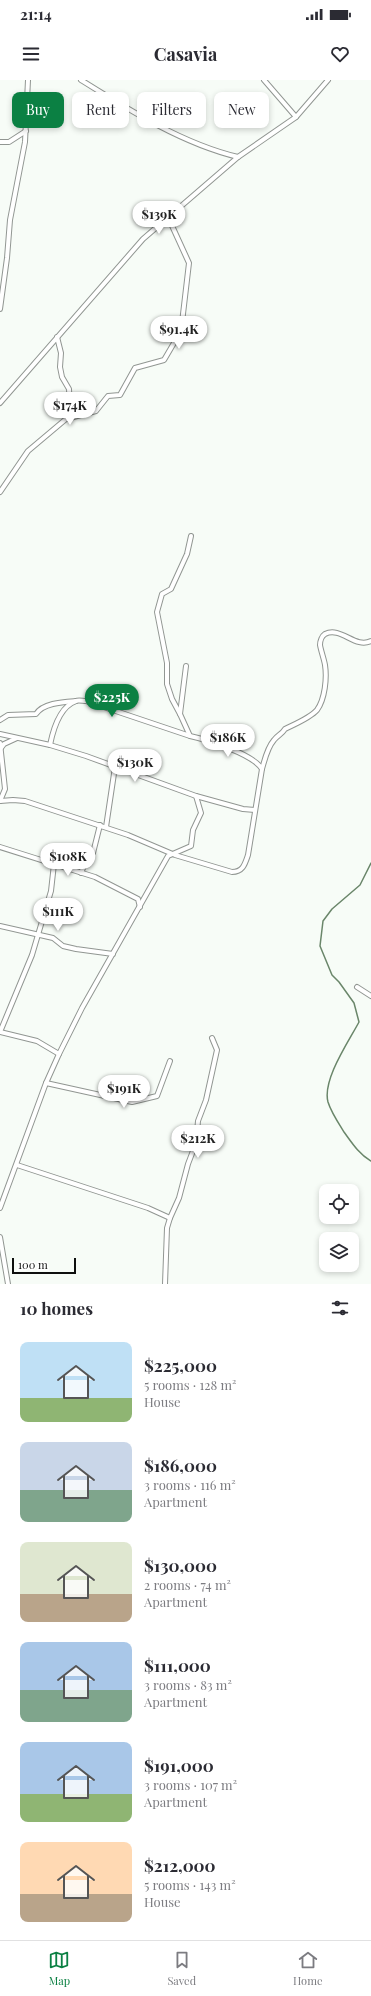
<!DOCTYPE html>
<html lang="en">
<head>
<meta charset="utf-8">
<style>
  body { margin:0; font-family:"Playfair Display",serif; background:#f7f7f7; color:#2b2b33; height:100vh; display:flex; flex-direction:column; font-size:15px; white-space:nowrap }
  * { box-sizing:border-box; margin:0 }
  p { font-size:13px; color:#7c7c81 }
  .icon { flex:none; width:22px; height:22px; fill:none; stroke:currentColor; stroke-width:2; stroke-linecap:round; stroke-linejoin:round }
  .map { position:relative; height:1204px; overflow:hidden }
  .drawer { display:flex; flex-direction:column; background:#fff; flex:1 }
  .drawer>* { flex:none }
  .top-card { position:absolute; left:12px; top:12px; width:347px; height:36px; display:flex; gap:8px }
  .buttons { position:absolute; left:319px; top:1104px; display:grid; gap:8px }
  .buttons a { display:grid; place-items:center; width:40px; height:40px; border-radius:8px; background:#fff; box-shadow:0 2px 6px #0003; font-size:20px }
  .scale { position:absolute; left:12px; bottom:10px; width:64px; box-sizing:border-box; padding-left:4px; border:2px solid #0e0f0e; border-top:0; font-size:11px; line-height:14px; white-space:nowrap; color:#0e0f0e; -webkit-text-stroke:3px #fff; paint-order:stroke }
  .price { position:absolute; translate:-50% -34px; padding:0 9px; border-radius:14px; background:#fff; color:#222; font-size:13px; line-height:26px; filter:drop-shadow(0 1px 2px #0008) }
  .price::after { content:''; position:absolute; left:50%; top:24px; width:12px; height:9px; margin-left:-6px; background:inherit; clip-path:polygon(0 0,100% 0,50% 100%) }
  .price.current { background:#0b8043; color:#fff }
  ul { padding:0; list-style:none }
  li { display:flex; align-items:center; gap:12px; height:100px; padding:0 20px }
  li span { display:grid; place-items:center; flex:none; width:112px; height:80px; border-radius:8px; color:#555 }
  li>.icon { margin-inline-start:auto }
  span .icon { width:48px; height:48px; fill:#fffc; stroke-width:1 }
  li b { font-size:17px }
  h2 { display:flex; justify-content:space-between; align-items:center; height:48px; padding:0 20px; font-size:17px }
  .pill { padding:0 14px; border-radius:8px; background:#fff; box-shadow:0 2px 6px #0003; font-size:14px; line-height:36px }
  .pill.current { background:#0b8043; color:#fff }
  .status { display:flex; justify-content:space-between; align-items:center; height:28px; padding:0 20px; background:#fff; direction:ltr }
  .status svg { height:11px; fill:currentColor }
  header { display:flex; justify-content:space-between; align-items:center; height:52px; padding:0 20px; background:#fff; font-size:18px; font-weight:700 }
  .menu { display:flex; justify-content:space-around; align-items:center; height:56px; border-top:1px solid #e1e1e2; background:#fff; font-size:11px; color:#7c7c81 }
  .menu a { display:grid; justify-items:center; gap:2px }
  .menu .current { color:#0b8043 }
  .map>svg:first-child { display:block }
</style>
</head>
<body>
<div class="status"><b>21:14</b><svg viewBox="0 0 49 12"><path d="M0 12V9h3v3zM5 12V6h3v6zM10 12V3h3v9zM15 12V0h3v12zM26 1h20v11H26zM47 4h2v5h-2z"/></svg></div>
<header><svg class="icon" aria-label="menu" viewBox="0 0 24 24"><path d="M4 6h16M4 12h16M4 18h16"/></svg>Casavia<svg class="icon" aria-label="heart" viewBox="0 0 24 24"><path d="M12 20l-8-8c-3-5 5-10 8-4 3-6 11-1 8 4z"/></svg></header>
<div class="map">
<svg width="371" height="1204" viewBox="0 0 371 1204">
  <rect width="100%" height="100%" fill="#f7fcf7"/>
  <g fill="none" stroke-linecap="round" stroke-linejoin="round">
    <!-- stream -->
    <path stroke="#6a866a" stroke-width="1.5" d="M371,783l-11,22 -28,24 -9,12 -3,25 12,29 7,7 15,21 5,19c-10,19 -37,58 -31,80 3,10 11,22 16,30 8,11 15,22 27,29"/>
    <!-- minor casing -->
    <g stroke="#919692" stroke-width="6">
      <g id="minor">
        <path d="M81,0c48,30 102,64 157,77"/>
        <polyline points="264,0 296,37"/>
        <polyline points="0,62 9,62 26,51"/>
        <polyline points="0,229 7,178 10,140 25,62 28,0"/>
        <polyline points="0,323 143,159 238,77 296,37 328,0"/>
        <polyline points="66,339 96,331 108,316 120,315 135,288 164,280 181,251 189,183 168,137"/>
        <polyline points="0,412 28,371 66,339 70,328 69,309 62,297 60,287 61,273 57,257"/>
        <polyline points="180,634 172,619 167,604 167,583 157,532 162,514 171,509 187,474 191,456"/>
        <path d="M0,640l8,-5 28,-1c7,-11 27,-12 40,-13"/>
        <polyline points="0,654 50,665 86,676 196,716 243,729 255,730"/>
        <polyline points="0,663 5,709 0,721"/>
        <path d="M50,665c3,-15 9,-38 26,-44 2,-1 7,0 10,0l104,35"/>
        <polyline points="1,668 4,664 17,658"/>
        <path d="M262,689c3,-10 5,-21 12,-29 4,-5 8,-6 11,-11 10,-5 25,-11 32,-19 8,-11 10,-32 8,-45 -1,-6 -4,-14 -5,-20 0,-4 2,-9 5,-11 16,-8 30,15 46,7"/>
        <path d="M0,721l13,-1 12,1 103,34 47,20 57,17c11,0 13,-8 16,-17l14,-86c-9,-15 -54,-29 -72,-33l-10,-22 6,-48"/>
        <polyline points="106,747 115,687"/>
        <polyline points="0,767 95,797 138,819 140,827"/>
        <polyline points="81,793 88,776 93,773 100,745"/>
        <polyline points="0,846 53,858 63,866 76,869 113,874"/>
        <polyline points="357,907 371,916"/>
        <polyline points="0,952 32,875 51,811 54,784"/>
        <polyline points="0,952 37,961 59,974"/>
        <polyline points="46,1003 132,1022 157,1016 170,981"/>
        <polyline points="17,1085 148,1128 170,1138"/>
        <polyline points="0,1128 46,1003 59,974 82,928 168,776 191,766 193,750 201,733 196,716"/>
        <polyline points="0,1157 8,1204"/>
        <polyline points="165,1204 167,1148 170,1138 179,1118 188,1084 196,1063 198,1041 206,1020 217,970 212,958"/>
      </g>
    </g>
    <!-- minor -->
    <use href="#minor" stroke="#fff" stroke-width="4"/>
  </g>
</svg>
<div class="buttons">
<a><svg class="icon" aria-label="locate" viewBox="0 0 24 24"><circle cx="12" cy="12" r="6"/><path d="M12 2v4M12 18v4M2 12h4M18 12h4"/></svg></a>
<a><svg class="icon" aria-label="layers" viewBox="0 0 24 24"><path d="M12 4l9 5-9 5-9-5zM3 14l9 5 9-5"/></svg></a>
</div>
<div class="scale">100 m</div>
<b class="price" style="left:159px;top:155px">$139K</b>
<b class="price" style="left:179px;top:270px">$91.4K</b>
<b class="price" style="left:70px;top:346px">$174K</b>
<b class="price current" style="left:112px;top:638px">$225K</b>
<b class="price" style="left:228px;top:678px">$186K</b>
<b class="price" style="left:135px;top:703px">$130K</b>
<b class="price" style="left:68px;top:797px">$108K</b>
<b class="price" style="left:58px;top:852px">$111K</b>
<b class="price" style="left:124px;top:1029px">$191K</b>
<b class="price" style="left:198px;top:1079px">$212K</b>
<div class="top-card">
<a class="pill current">Buy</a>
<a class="pill">Rent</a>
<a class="pill">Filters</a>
<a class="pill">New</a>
</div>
</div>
<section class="drawer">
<h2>10 homes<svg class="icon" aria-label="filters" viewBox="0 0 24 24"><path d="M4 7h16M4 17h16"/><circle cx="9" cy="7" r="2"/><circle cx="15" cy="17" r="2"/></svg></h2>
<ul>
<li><span style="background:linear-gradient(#bfe0f5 70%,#8fb573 0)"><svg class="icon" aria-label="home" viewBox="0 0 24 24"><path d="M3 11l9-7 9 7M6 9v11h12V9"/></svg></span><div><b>$225,000</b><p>5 rooms · 128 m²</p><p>House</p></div></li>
<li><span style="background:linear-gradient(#c9d6e8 60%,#7fa58c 0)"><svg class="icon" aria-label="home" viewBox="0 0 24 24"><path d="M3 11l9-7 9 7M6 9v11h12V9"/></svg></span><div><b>$186,000</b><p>3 rooms · 116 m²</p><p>Apartment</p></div></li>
<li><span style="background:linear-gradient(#dfe7d0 65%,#b9a48a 0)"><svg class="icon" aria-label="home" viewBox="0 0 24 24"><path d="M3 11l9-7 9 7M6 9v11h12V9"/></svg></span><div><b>$130,000</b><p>2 rooms · 74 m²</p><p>Apartment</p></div></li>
<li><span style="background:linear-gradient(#a9c7e8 60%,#7fa58c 0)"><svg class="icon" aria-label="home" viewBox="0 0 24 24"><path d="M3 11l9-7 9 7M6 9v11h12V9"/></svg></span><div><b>$111,000</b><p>3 rooms · 83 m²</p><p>Apartment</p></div></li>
<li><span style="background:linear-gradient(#a9c7e8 65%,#8fb573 0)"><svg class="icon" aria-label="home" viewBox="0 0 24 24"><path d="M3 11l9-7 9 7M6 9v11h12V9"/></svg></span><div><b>$191,000</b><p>3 rooms · 107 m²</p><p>Apartment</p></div></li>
<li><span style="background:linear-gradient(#ffd9b3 65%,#b9a48a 0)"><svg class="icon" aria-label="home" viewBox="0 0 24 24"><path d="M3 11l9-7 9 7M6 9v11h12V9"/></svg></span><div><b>$212,000</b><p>5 rooms · 143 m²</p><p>House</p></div></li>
</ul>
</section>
<nav class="menu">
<a class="current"><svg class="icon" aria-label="map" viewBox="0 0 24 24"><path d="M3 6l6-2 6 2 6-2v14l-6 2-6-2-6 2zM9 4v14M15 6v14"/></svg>Map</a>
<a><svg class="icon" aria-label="saved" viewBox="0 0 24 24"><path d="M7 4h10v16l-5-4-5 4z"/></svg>Saved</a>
<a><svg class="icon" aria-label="home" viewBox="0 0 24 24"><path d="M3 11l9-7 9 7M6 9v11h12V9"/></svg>Home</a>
</nav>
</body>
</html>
